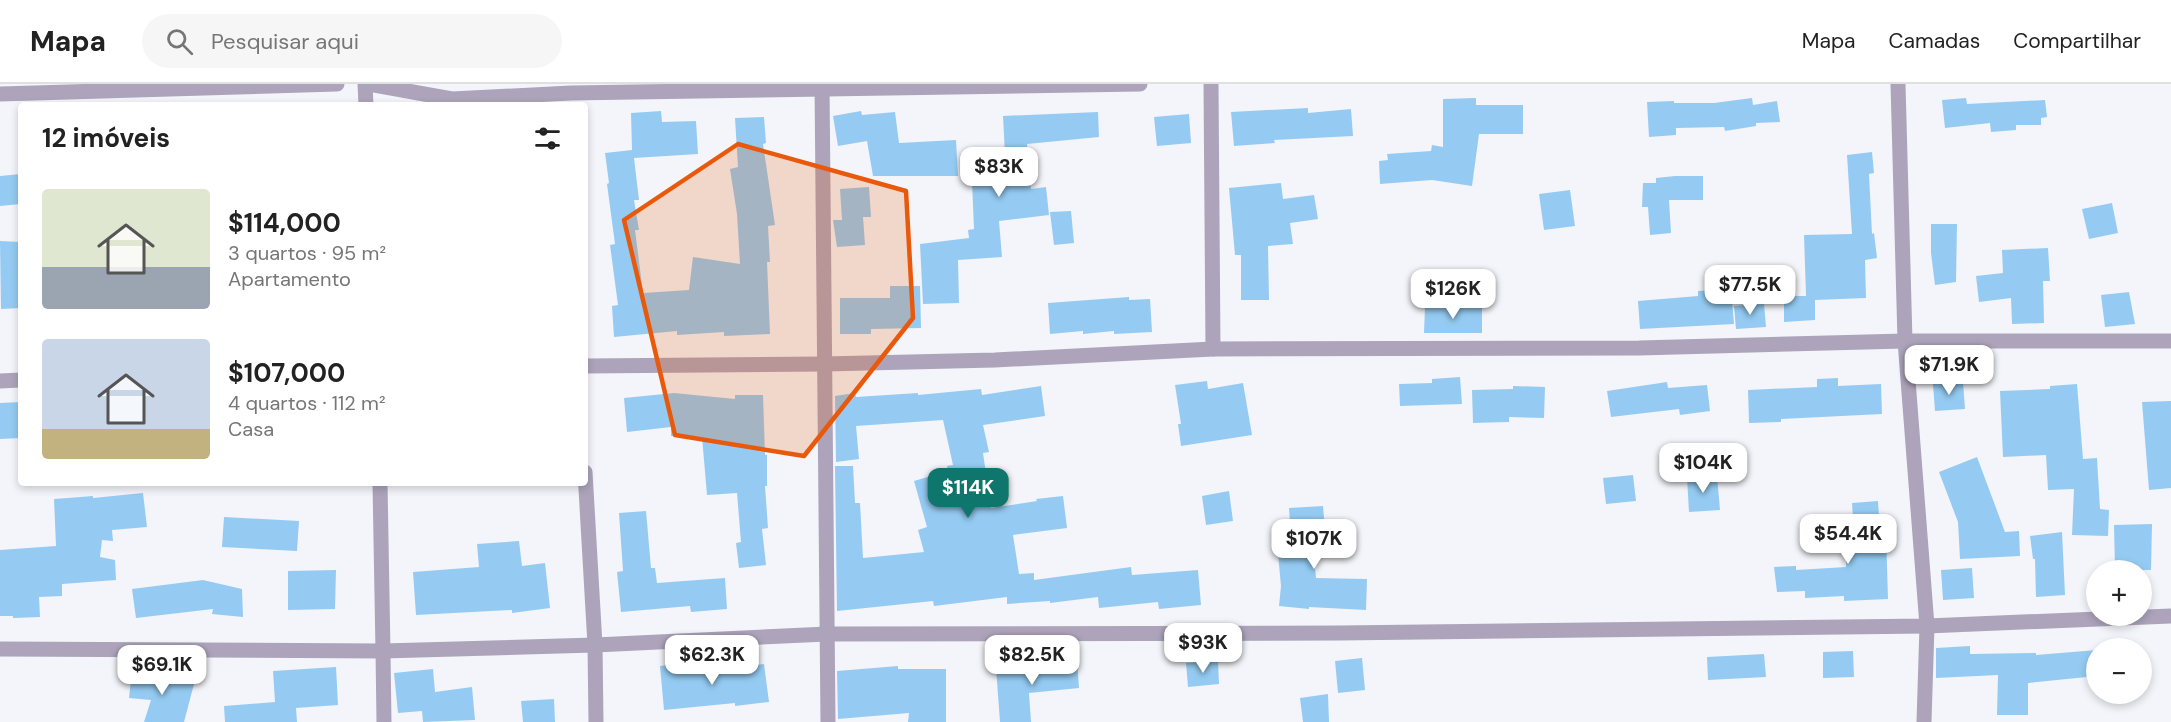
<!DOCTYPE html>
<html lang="pt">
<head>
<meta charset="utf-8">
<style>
  body { margin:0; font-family:"DM Sans",sans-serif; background:#f6f6f6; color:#222; height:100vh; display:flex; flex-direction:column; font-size:22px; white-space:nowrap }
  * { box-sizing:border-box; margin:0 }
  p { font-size:20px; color:#767676 }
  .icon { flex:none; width:33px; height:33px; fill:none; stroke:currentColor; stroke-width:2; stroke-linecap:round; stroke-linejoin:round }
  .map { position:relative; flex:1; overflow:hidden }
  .sheet { position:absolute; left:18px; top:18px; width:570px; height:384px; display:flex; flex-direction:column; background:#fff; border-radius:6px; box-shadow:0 3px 9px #0003 }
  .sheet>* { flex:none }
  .buttons { position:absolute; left:2086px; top:476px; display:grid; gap:12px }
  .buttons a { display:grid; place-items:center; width:66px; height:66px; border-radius:50%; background:#fff; box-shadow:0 3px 9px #0003; font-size:30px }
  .price { position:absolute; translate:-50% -51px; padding:0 14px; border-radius:12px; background:#fff; color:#222; font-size:20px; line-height:39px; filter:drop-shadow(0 2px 3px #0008) }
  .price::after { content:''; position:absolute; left:50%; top:36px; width:18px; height:14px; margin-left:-9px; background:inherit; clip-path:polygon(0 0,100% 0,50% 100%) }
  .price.selected { background:#0f766e; color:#fff }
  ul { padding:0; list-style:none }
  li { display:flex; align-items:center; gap:18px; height:150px; padding:0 24px }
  li span { display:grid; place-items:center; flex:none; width:168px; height:120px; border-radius:6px; color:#555 }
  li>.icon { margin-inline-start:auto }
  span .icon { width:72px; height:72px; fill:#fffc; stroke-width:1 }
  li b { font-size:26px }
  h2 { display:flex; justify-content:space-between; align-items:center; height:72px; padding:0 24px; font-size:26px }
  header { display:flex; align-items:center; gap:36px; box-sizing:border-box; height:84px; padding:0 30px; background:#fff; border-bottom:2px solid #e0e0e0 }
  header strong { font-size:28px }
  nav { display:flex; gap:33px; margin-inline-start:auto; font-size:21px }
  .search { width:420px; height:54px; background:#f6f6f6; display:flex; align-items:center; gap:15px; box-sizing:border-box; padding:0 21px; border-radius:33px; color:#767676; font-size:22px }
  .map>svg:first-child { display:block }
</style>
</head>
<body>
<header>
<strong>Mapa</strong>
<div class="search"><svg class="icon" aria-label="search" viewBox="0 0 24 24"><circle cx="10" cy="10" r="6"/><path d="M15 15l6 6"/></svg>Pesquisar aqui</div>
<nav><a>Mapa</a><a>Camadas</a><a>Compartilhar</a></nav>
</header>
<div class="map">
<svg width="2171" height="638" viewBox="0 0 2171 638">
  <rect width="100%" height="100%" fill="#f4f5fa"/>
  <!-- building -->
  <g fill="#95cbf2">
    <polygon points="1476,14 1476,21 1523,21 1523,50 1479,50 1472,102 1432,96 1380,100 1379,77 1388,76 1387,70 1431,67 1432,61 1443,63 1443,15"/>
    <polygon points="1752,14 1753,21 1777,17 1780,38 1756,39 1756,42 1725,47 1724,43 1676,44 1676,51 1649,53 1647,18 1674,17 1674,19 1714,19"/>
    <polygon points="1966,14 1967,20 2045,16 2047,33 2041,34 2041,41 2016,41 2016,46 1991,48 1990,39 1945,44 1942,16"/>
    <polygon points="1308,24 1308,29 1351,25 1353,52 1274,56 1275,59 1234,62 1231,28"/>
    <polygon points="661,27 662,38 696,37 698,70 634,74 639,116 634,116 639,146 635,146 643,209 689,206 693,173 740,180 737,130 730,85 738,83 735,34 764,33 766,59 763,60 775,141 768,142 770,178 767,178 770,250 724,252 724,248 677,251 677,247 614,253 612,222 618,221 610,161 615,160 607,100 609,99 605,69 632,66 631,29"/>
    <polygon points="861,27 862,31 895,28 899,59 956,56 958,92 873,92 867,57 838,62 833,32"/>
    <polygon points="1098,28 1099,53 1027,60 1031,105 1046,103 1049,131 999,137 1002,173 958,176 959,219 923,220 920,160 969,154 968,146 974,145 971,74 1005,71 1003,32"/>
    <polygon points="1189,30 1191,59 1157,62 1154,33"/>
    <polygon points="1872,68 1874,89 1869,90 1872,150 1874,149 1877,174 1865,176 1866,214 1815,216 1815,236 1784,238 1784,212 1806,212 1804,151 1852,150 1847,71"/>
    <polygon points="21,90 21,120 0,122 0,92"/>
    <polygon points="1675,92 1703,92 1703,116 1669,116 1671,149 1650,151 1648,123 1642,123 1643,99 1656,99 1656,94"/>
    <polygon points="1281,99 1283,115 1314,111 1318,135 1290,139 1293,160 1268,162 1269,216 1241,216 1241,171 1235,171 1229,104"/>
    <polygon points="869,103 871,133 863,133 865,161 837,163 833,136 842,136 840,105"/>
    <polygon points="1570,106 1575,142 1544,146 1539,110"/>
    <polygon points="2112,119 2118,149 2089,155 2082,125"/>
    <polygon points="1071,127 1074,159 1054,161 1050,128"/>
    <polygon points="1931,140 1957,140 1956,198 1935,201 1931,169"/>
    <polygon points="0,157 21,158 21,224 1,225"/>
    <polygon points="2048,164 2050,197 2043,197 2044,239 2012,240 2011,214 1979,218 1976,192 2003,189 2002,166"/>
    <polygon points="890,202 920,202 921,244 871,245 871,250 840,250 840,214 890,214"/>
    <polygon points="1731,205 1734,240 1640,245 1638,217 1698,212 1698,207"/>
    <polygon points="2129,208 2135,240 2105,243 2101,211"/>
    <polygon points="1129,213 1129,216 1150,215 1152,248 1114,250 1114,247 1083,250 1083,247 1050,250 1048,219"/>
    <polygon points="1764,220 1766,243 1736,245 1734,222"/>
    <polygon points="1482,222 1482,249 1424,249 1425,223"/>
    <polygon points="1460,293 1462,320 1400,322 1399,300 1432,299 1432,295"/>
    <polygon points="1838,294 1838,302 1881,300 1882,330 1781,335 1781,338 1749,339 1748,306 1817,303 1817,295"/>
    <polygon points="1207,297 1208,305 1243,299 1252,351 1181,362 1178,340 1181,340 1175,301"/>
    <polygon points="1667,298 1668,304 1707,301 1710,327 1680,331 1679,325 1611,333 1607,307"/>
    <polygon points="1963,298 1965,325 1935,327 1933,300"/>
    <polygon points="2077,300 2083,375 2097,374 2100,425 2109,426 2108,452 2072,451 2074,405 2048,406 2046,371 2003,373 2000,307 2050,305 2050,302"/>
    <polygon points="1041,302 1045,332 983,341 989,368 983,369 991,424 1037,417 1036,415 1063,412 1067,444 1013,451 1019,490 1034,489 1034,496 1131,483 1132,491 1198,486 1201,521 1159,525 1158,518 1099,524 1098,513 1050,519 1050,517 1007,520 1007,513 934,522 933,517 837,527 835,382 853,382 855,419 860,419 863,474 924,468 918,446 927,443 914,397 948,387 947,382 953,381 943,336 856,342 859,375 836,378 835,312 855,309 856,313 918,309 918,311 981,305 982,311"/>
    <polygon points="1513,302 1545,303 1544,334 1509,333 1509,338 1473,339 1472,306 1513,305"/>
    <polygon points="674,309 735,315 735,311 763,311 765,371 767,371 767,402 765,402 768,444 762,445 766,481 739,484 736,459 741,458 737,409 707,411 702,353 671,352 671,343 627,348 624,314"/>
    <polygon points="2171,317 2171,404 2149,406 2142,318"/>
    <polygon points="21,318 21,354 0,355 0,319"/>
    <polygon points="1977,373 2005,448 2019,447 2020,472 1960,475 1958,438 1939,388"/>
    <polygon points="1633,391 1636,417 1606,420 1603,394"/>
    <polygon points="1717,392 1720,426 1689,428 1687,394"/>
    <polygon points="1229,407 1233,437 1206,441 1202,412"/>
    <polygon points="143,409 147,443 112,446 113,457 102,456 100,473 115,476 116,496 62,500 62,512 39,513 40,533 13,534 13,532 0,532 0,466 56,462 54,415 93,412 93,414"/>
    <polygon points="1878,417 1880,449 1886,449 1888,515 1844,517 1844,512 1805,514 1805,507 1777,508 1774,483 1796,482 1796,486 1846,483 1846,450 1854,450 1852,419"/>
    <polygon points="1323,422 1325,445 1315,446 1316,452 1312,452 1316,494 1367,495 1366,526 1309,523 1309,525 1279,522 1281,502 1278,470 1292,469 1289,424"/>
    <polygon points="646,427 651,484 655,484 657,499 725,494 727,525 691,528 690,522 621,528 617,488 623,487 619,429"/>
    <polygon points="224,433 299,437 297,467 222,463"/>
    <polygon points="2152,440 2151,486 2115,486 2114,441"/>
    <polygon points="2062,448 2065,511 2036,513 2035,475 2033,475 2030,452"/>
    <polygon points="519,457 522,482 545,479 550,524 512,529 512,526 416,531 413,488 479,483 477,460"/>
    <polygon points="1972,484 1974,514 1943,516 1941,486"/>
    <polygon points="336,486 335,525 288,526 288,487"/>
    <polygon points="203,496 242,505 243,533 212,530 213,525 136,534 132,505"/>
    <polygon points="1970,562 1970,570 2036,569 2036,571 2097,566 2097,592 2028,599 2028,631 1997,631 1998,591 1936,594 1936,564"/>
    <polygon points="1853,567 1854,593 1823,594 1823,568"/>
    <polygon points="1764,570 1766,593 1708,596 1707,573"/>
    <polygon points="1362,574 1365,606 1338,609 1335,577"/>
    <polygon points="1077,575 1079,604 1029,609 1031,638 1000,638 996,584 1039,581 1039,579"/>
    <polygon points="1218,577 1219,600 1188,603 1186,579"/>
    <polygon points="699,578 699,588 764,580 769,618 735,622 735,619 664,626 660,582"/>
    <polygon points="898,582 898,585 946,585 946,638 908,638 909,629 838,635 837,587"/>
    <polygon points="336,583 338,621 296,624 297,638 225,638 224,622 275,618 273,587"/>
    <polygon points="433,585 435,608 472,603 475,636 423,638 422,627 398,629 394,589"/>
    <polygon points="132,586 154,587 153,590 194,600 184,638 144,638 151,616 129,614"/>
    <polygon points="1328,610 1329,638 1303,638 1300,614"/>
    <polygon points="554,615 555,638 523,638 521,617"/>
  </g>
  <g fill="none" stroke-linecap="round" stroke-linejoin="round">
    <!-- minor -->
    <g stroke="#ada4bb" stroke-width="15">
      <polyline points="365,0 366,21"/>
      <polyline points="369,0 452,15 571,9 1140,0"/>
      <polyline points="822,0 828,638"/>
      <polyline points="1211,0 1213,265"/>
      <polyline points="0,10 337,0"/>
      <polyline points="585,282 825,280 995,276 1213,265 1639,264 1905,257 2171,257"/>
      <polyline points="0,297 21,296"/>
      <polyline points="380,399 383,567 595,561 585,388"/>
      <polyline points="0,565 383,567 384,638"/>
      <polyline points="596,638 595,561 827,550 1339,549 1927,542 1905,257 1898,0"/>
      <polyline points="1924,638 1927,542 2171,532"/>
    </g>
  </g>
  <!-- marked area -->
  <path fill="#e8590c" fill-opacity="0.2" stroke="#e8590c" stroke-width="4.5" stroke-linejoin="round" d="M738,60l168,47 7,127 -109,138 -129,-21 -51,-215z"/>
</svg>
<div class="buttons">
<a>+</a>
<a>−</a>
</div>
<b class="price" style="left:999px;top:114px">$83K</b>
<b class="price" style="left:1750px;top:232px">$77.5K</b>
<b class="price" style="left:1453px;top:236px">$126K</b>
<b class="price" style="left:1949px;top:312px">$71.9K</b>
<b class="price" style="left:1703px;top:410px">$104K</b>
<b class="price selected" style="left:968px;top:435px">$114K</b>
<b class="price" style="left:1848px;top:481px">$54.4K</b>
<b class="price" style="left:1314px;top:486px">$107K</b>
<b class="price" style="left:1203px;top:590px">$93K</b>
<b class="price" style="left:712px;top:602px">$62.3K</b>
<b class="price" style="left:1032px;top:602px">$82.5K</b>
<b class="price" style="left:162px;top:612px">$69.1K</b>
<section class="sheet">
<h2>12 imóveis<svg class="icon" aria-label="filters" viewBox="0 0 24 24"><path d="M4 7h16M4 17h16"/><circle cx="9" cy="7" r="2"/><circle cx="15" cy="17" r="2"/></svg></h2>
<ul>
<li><span style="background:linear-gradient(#dfe7d0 65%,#9aa5b1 0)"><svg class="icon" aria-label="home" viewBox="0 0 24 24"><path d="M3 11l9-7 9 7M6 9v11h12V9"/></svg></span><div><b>$114,000</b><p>3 quartos · 95 m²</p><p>Apartamento</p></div></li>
<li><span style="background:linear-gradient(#c9d6e8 75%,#c2b280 0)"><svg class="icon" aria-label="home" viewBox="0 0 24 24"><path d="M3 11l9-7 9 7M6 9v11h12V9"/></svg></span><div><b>$107,000</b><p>4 quartos · 112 m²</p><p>Casa</p></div></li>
</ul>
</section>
</div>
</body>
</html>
